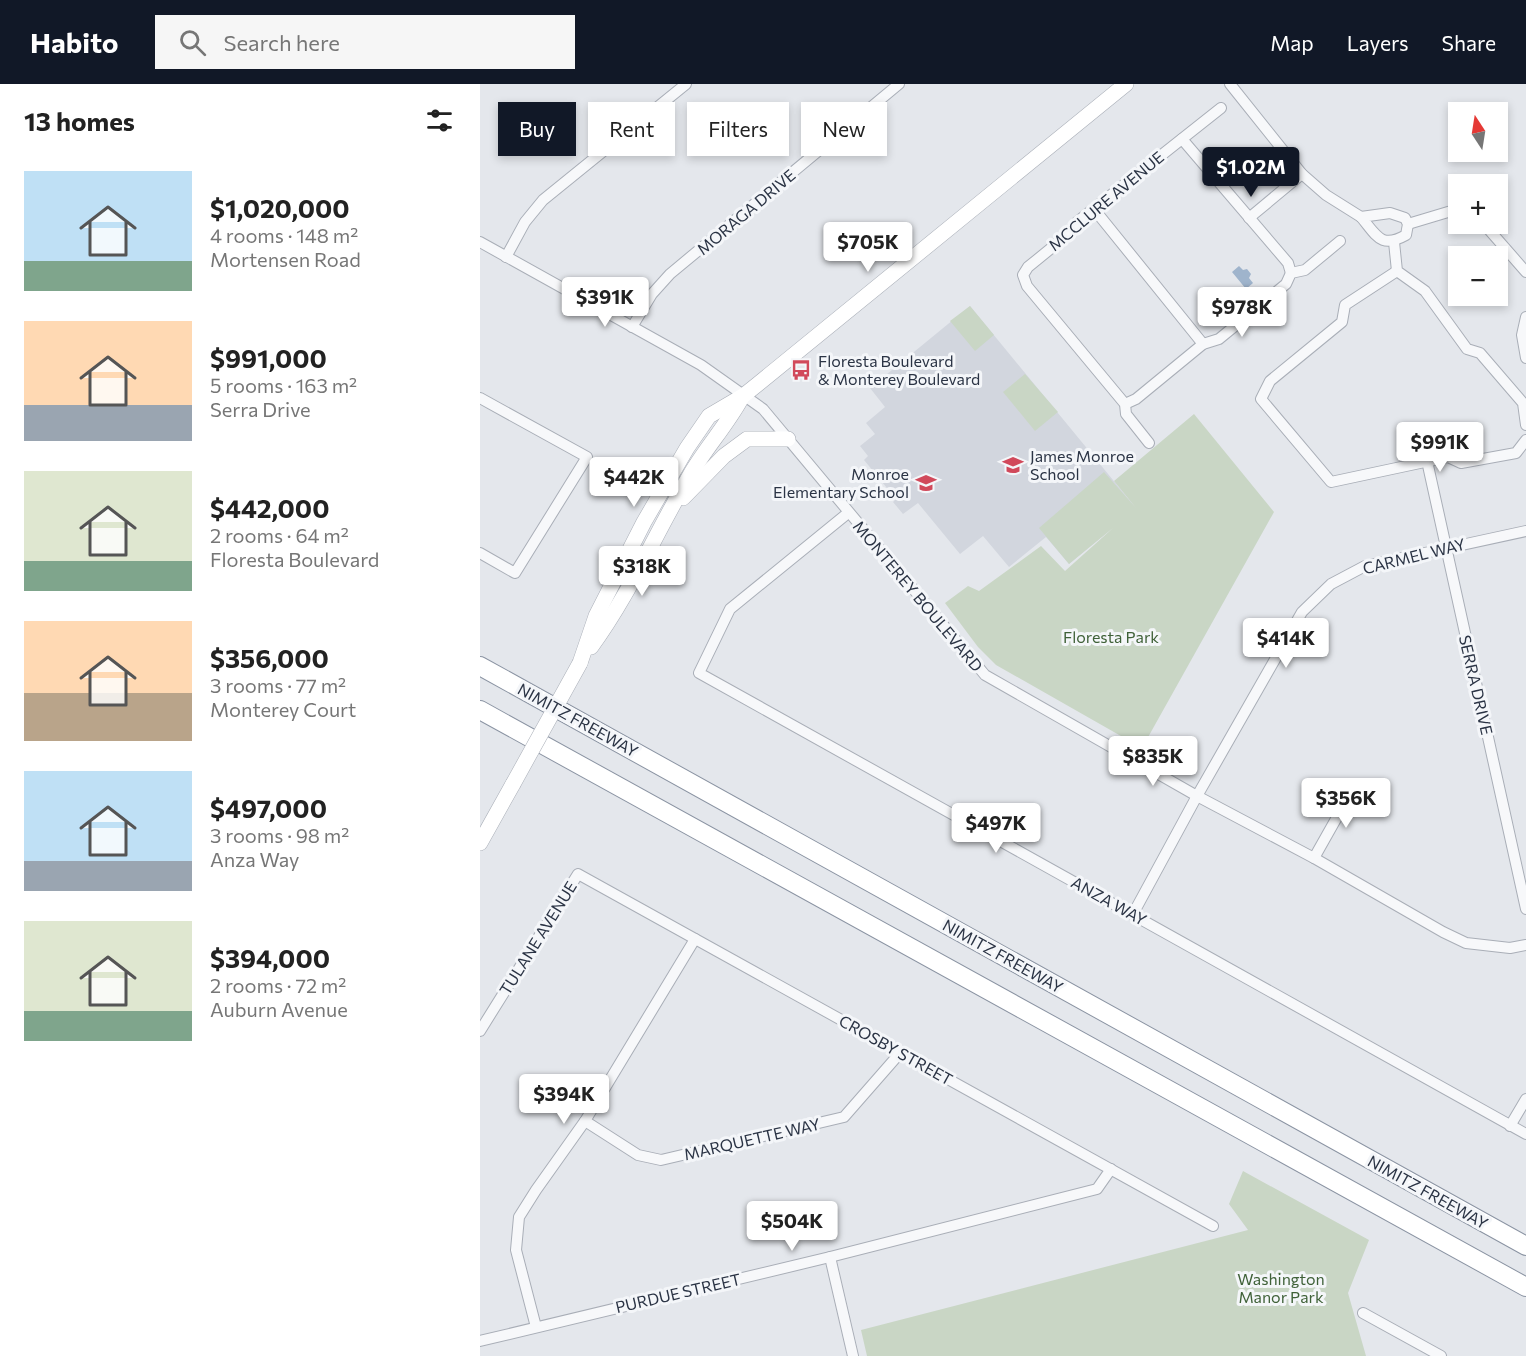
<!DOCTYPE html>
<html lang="en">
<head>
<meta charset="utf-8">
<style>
  body { margin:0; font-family:Commissioner,sans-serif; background:#f6f6f6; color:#222; height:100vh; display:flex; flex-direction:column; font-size:22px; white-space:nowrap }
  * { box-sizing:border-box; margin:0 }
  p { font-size:20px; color:#767676 }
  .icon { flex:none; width:33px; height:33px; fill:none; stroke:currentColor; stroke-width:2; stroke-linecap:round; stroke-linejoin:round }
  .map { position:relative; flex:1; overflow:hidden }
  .panel { display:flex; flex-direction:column; background:#fff; width:480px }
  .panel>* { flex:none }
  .hud { position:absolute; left:18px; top:18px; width:570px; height:54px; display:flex; gap:12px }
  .needle { width:39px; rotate:348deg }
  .tools { position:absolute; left:968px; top:18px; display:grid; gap:12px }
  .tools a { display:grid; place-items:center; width:60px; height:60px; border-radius:0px; background:#fff; box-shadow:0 3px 9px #0003; font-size:30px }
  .price { position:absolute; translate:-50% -51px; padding:0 14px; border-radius:6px; background:#fff; color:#222; font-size:20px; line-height:39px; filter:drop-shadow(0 2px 3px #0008) }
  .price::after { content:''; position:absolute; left:50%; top:36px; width:18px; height:14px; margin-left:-9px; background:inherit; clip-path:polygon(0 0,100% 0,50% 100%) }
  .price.active { background:#111827; color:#fff }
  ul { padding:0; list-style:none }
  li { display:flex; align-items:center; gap:18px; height:150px; padding:0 24px }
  li span { display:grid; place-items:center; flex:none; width:168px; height:120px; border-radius:0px; color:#555 }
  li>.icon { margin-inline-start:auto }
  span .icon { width:72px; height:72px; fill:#fffc; stroke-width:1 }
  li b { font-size:26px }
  h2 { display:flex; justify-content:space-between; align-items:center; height:72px; padding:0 24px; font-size:26px }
  .pill { padding:0 21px; border-radius:0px; background:#fff; box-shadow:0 3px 9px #0003; font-size:21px; line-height:54px }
  .pill.active { background:#111827; color:#fff }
  header { display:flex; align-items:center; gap:36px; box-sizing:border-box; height:84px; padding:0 30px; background:#111827; color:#fff }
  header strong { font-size:28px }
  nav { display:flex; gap:33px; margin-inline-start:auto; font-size:21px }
  .search { width:420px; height:54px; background:#f6f6f6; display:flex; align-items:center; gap:15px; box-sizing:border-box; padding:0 21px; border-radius:0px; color:#767676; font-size:22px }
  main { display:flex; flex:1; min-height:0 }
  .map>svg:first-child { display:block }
</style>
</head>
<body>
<header>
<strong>Habito</strong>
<div class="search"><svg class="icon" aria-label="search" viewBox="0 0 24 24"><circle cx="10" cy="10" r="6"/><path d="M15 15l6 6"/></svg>Search here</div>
<nav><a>Map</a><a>Layers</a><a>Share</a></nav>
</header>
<main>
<section class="panel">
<h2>13 homes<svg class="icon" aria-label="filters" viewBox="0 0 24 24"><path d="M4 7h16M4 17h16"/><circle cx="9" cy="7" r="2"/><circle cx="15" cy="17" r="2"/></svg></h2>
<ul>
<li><span style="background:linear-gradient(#bfe0f5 75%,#7fa58c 0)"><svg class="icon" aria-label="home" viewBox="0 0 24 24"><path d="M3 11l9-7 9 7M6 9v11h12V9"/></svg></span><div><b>$1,020,000</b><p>4 rooms · 148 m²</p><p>Mortensen Road</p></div></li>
<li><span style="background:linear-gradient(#ffd9b3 70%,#9aa5b1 0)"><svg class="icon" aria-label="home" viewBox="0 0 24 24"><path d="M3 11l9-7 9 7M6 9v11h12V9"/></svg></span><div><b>$991,000</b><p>5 rooms · 163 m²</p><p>Serra Drive</p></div></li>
<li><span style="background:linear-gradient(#dfe7d0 75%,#7fa58c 0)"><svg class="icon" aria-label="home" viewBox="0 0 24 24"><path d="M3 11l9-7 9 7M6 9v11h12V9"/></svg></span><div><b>$442,000</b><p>2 rooms · 64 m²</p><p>Floresta Boulevard</p></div></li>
<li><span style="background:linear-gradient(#ffd9b3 60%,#b9a48a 0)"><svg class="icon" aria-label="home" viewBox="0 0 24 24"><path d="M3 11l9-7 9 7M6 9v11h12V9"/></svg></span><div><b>$356,000</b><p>3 rooms · 77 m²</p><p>Monterey Court</p></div></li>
<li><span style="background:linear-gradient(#bfe0f5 75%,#9aa5b1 0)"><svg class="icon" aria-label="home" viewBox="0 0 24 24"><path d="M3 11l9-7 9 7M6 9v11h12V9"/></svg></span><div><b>$497,000</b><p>3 rooms · 98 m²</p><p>Anza Way</p></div></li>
<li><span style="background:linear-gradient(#dfe7d0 75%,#7fa58c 0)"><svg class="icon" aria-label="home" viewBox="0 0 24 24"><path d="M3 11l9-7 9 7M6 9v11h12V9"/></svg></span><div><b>$394,000</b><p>2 rooms · 72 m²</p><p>Auburn Avenue</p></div></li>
</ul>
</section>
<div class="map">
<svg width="1046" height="1272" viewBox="0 0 1046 1272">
  <rect width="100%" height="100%" fill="#e4e7ec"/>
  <!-- built -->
  <polygon fill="#d2d6de" points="490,222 656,424 589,480 566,453 529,483 503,452 480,470 438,419 423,430 413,418 416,415 384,376 388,372 380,362 395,350 386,339 405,323 390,304"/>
  <!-- green -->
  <g fill="#c9d6c5">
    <polygon points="490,222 514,251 495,267 470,237"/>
    <polygon points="545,290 578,328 555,347 523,308"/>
    <polygon points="714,330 794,428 662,664 516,581 498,563 465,519 488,502 499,507 561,462 585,487 633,444 589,480 559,444 624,388 656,424 634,397"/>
    <polygon points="763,1087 889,1156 868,1209 886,1272 387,1272 381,1246 768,1146 749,1120"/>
  </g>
  <!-- water -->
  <polygon fill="#9fb4cc" points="759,182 763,186 767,185 771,190 769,194 773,199 766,205 752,188"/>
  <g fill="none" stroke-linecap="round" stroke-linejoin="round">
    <!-- street casing -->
    <g stroke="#a9aeb7" stroke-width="12">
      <g id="street">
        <polyline points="750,0 822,90 846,111 881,133"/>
        <polyline points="702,55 808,179 811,189"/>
        <polyline points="614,125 723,260"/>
        <path d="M910,129l15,5 3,6 -2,11c-25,14 -29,1 -45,-18z"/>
        <polyline points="769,134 822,90"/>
        <polyline points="928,140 978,125"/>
        <polyline points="1004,140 1046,188"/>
        <polyline points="0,158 221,281 283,325 505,591 717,712 834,774 963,848 986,859 1030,864 1046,861"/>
        <polyline points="914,158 917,187 945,207 987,265 1000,269 1043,319 1046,341"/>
        <polyline points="26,173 45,138 63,116 206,0"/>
        <polyline points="917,187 865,221 862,238 790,297 781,315 851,398 968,373 981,379 1036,369 1046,356"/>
        <polyline points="1046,233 1042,251 1046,274"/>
        <polyline points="152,243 172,210 190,190 419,0"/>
        <polyline points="0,314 107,373 35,489 0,469"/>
        <polyline points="645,320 656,315 723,260 739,255 806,200 811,189 825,186 860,157"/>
        <polyline points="669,359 646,330 645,320 547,202 543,191 548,183 585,153 597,138 741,24"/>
        <polyline points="947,377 1046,825"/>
        <polyline points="368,429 250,525 219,589 1046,1050"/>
        <polyline points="834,774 874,703"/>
        <polyline points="653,830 717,712 822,528 851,500 885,482 1046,447"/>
        <polyline points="0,947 98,790 733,1142"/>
        <polyline points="105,1037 158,1071 181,1076 364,1033 420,969"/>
        <polyline points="1030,1042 1046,1015"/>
        <polyline points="350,1173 373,1272"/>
        <polyline points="883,1229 961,1272"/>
        <polyline points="56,1243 36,1166 39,1133 56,1106 105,1037 215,855"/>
        <polyline points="0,1257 350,1173 617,1105 631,1085"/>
      </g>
    </g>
    <!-- secondary casing -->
    <g stroke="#a9aeb7" stroke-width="16">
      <g id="secondary">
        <polyline points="203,414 244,372 267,355 308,355"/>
        <path d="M111,563c39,-53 65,-115 99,-172 15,-26 36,-49 51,-76"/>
        <polyline points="100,579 116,532 164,438 207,364 229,332 263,312 278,300 646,0"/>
        <polyline points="0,759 33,700"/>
      </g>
    </g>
    <!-- highway casing -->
    <g stroke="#8b94a3" stroke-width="20">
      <g id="highway">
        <polyline points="0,582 1046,1162"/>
        <polyline points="0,626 1046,1203"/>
      </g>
    </g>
    <!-- street -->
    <use href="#street" stroke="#f7f8fa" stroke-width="10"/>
    <!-- secondary -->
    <use href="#secondary" stroke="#fff" stroke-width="15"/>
    <!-- highway -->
    <use href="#highway" stroke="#fff" stroke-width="18"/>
    <!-- secondary-bridge casing -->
    <g stroke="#a9aeb7" stroke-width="16" stroke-linecap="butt">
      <polyline id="secondary-bridge" points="33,700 100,579"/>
    </g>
    <!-- secondary-bridge -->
    <use href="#secondary-bridge" stroke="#fff" stroke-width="15"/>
  </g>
  <!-- icons -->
  <defs>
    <g id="bus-bare" transform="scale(1.62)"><path d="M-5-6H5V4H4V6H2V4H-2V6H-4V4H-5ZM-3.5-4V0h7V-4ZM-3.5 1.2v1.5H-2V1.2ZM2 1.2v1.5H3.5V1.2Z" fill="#d1495b" stroke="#f4f6f9" stroke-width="2.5" paint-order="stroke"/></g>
    <g id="school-bare" transform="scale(1.62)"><path d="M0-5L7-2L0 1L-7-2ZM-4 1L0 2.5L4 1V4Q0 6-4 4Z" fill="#d1495b" stroke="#f4f6f9" stroke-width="2.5" paint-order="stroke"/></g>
  </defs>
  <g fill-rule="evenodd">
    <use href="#bus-bare" x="321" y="286"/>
    <use href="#school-bare" x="533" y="381"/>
    <use href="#school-bare" x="446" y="399"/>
  </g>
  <g text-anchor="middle" stroke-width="6" stroke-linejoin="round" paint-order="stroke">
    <!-- street labels -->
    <g font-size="16" fill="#2b3445" stroke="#f4f6f9">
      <text transform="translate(626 117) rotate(-40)" y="6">MCCLURE AVENUE</text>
      <text transform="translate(266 128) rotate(-40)" y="6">MORAGA DRIVE</text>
      <text transform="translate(934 472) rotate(-14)" y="6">CARMEL WAY</text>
      <text transform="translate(438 512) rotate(50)" y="6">MONTEREY BOULEVARD</text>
      <text transform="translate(996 601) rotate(77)" y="6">SERRA DRIVE</text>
      <text transform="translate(98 636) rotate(29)" y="6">NIMITZ FREEWAY</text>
      <text transform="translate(629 817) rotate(29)" y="6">ANZA WAY</text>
      <text transform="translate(58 854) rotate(-58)" y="6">TULANE AVENUE</text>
      <text transform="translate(523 872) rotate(29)" y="6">NIMITZ FREEWAY</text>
      <text transform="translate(416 966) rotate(29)" y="6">CROSBY STREET</text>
      <text transform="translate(272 1055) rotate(-13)" y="6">MARQUETTE WAY</text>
      <text transform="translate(948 1108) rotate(29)" y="6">NIMITZ FREEWAY</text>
      <text transform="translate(198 1209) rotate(-13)" y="6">PURDUE STREET</text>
    </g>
    <!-- poi labels -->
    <g font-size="16" fill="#2b3445" stroke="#f4f6f9" text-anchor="start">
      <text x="338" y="283">Floresta Boulevard<tspan x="338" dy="18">&amp; Monterey Boulevard</tspan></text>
      <text x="550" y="378">James Monroe<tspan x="550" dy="18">School</tspan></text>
      <text x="429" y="396" text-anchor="end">Monroe<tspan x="429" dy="18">Elementary School</tspan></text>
    </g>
    <!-- park labels -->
    <g font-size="16" fill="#3f6138" stroke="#f4f6f9">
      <text x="631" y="559">Floresta Park</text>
      <text x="801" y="1201">Washington<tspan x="801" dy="18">Manor Park</tspan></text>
    </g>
  </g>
</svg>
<div class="tools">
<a><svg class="needle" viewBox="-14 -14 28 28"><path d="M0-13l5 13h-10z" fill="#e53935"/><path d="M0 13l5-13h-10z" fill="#767676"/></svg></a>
<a>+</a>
<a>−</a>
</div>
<b class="price active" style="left:771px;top:114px">$1.02M</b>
<b class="price" style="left:388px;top:189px">$705K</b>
<b class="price" style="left:125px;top:244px">$391K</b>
<b class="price" style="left:762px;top:254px">$978K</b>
<b class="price" style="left:960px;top:389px">$991K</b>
<b class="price" style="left:154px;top:424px">$442K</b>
<b class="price" style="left:162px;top:513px">$318K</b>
<b class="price" style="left:806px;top:585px">$414K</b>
<b class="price" style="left:673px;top:703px">$835K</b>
<b class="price" style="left:866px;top:745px">$356K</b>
<b class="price" style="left:516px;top:770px">$497K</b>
<b class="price" style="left:84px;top:1041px">$394K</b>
<b class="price" style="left:312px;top:1168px">$504K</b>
<div class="hud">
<a class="pill active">Buy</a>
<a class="pill">Rent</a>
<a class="pill">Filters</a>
<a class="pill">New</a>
</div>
</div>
</main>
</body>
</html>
